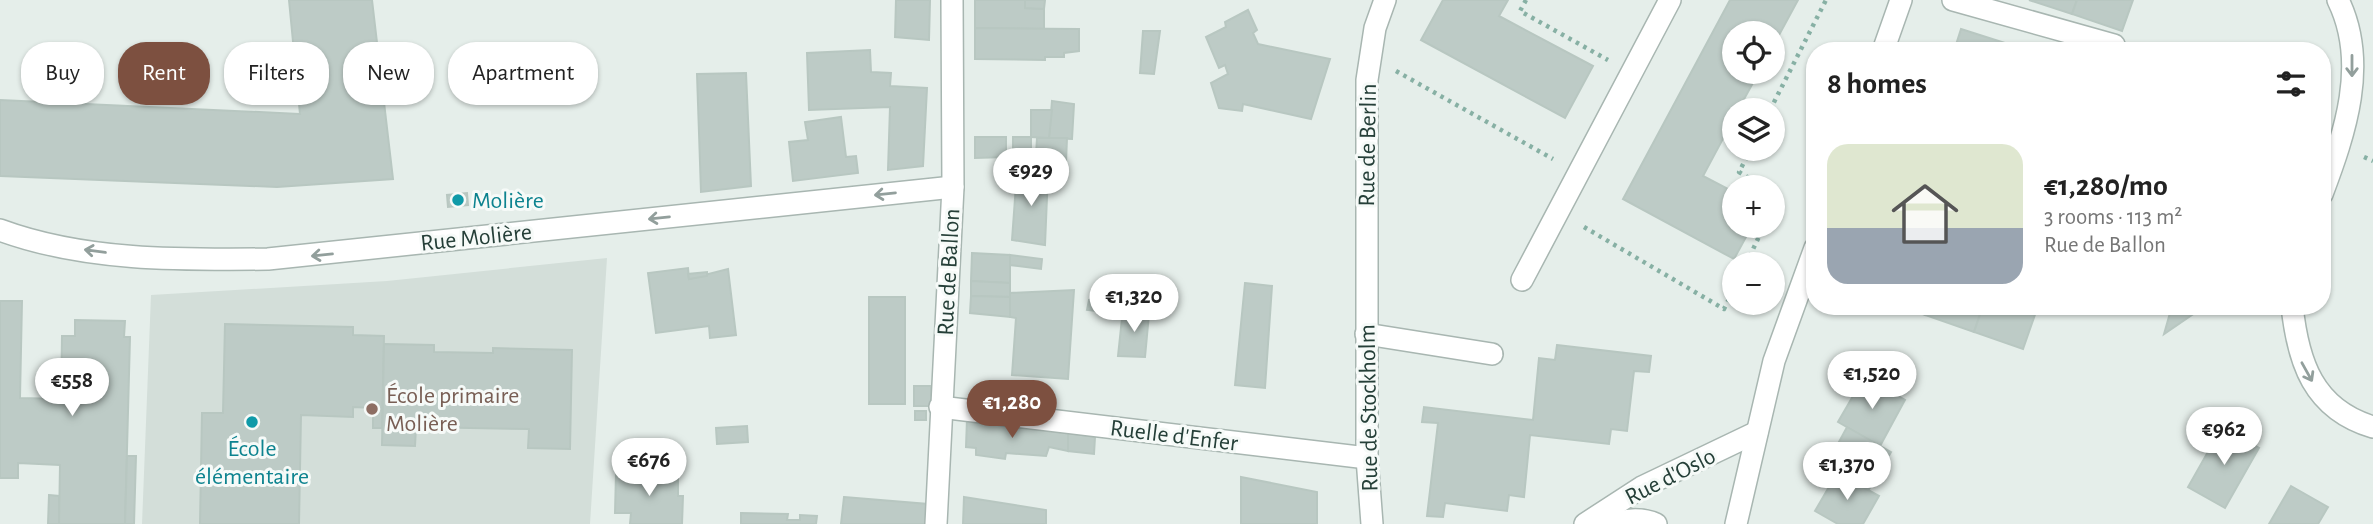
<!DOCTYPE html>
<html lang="en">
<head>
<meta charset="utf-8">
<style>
  body { margin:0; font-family:"Alegreya Sans",sans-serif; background:#f2f2f2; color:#222; height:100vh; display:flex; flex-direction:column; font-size:26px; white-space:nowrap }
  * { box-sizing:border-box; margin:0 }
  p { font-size:23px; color:#767676 }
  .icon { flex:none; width:38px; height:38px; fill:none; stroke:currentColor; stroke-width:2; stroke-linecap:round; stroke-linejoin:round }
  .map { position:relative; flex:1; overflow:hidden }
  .drawer { position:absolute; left:1806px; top:42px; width:525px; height:273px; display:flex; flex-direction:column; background:#fff; border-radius:28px; box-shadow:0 2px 5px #0004 }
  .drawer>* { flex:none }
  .banner { position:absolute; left:21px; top:42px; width:665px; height:63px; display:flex; gap:14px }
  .fabs { position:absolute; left:1722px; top:21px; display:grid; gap:14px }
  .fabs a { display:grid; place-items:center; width:63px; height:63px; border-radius:50%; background:#fff; box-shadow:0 2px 5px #0004; font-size:35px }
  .price { position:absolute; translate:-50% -60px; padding:0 16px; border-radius:24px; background:#fff; color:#222; font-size:23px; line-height:46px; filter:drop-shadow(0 2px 4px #0008) }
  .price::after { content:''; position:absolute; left:50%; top:42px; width:21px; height:16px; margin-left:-10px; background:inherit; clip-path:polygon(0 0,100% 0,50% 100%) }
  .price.active { background:#7d5040; color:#fff }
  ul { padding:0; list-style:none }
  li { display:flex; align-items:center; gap:21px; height:175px; padding:0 21px }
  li+li { border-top:2px solid #e0e0e0 }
  li span { display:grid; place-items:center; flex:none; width:196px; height:140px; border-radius:21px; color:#555 }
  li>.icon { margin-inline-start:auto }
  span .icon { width:84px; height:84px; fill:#fffc; stroke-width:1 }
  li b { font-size:30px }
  h2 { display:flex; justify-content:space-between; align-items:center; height:84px; padding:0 21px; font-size:30px }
  .tag { padding:0 24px; border-radius:28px; background:#fff; box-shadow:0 2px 5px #0004; font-size:24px; line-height:63px }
  .tag.active { background:#7d5040; color:#fff }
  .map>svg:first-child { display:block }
</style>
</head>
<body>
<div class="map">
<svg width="2373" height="524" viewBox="0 0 2373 524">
  <rect width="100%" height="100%" fill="#e5eeea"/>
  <!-- built -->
  <polygon fill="#d3ded9" points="607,258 590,524 142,524 151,295 387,281"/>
  <!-- building -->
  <g fill="#bdcbc6" stroke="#b8c7c1" stroke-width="2">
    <polygon points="289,0 372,0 393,179 277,187 0,176 0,100 300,114"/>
    <polygon points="896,0 930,0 929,40 895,37"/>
    <polygon points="975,0 1025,0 1025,8 1044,9 1044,29 975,28"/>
    <polygon points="1025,0 1045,0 1044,9 1025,8"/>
    <polygon points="1443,0 1508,0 1499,16 1593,66 1565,118 1421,40"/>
    <polygon points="1730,0 1798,0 1773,46 1773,33 1734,33 1734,72 1759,72 1738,110 1734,110 1734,118 1703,176 1734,192 1734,226 1752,226 1734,259 1623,199"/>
    <polygon points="2029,0 2077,0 2072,14"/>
    <polygon points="2077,0 2133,0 2122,31 2072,14"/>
    <polygon points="1248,10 1257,30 1253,33 1258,44 1330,59 1311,119 1243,104 1242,111 1219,108 1211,83 1228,74 1225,65 1219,68 1206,37 1226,27 1225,22"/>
    <polygon points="975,28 1079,29 1079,51 1064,53 1064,57 1045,57 1045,60 975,59"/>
    <polygon points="1961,29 2011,45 2009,51 1954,51"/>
    <polygon points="1143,31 1160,31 1154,74 1140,73"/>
    <polygon points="870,50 871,72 891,73 890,86 927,88 923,166 888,170 890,107 809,110 807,53"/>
    <polygon points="746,73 751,186 701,192 697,74"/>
    <polygon points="1052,101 1074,104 1072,139 1049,138"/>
    <polygon points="1031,110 1052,110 1049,138 1031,137"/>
    <polygon points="841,117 846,157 856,156 858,173 793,181 789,142 808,140 805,122"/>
    <polygon points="975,137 1006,137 1006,157 975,158"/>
    <polygon points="1013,137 1031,137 1031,154 1013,153"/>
    <polygon points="1037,138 1067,138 1066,163 1049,162 1048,173 1035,172"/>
    <polygon points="1017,171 1048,173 1045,245 1012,240"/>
    <polygon points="467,193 468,205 448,207 447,195"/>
    <polygon points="972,253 1010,255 1010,283 971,281"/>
    <polygon points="1010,255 1042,259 1041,269 1010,265"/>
    <polygon points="688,268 689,279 728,269 736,335 710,338 709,326 656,333 648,273"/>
    <polygon points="707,272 707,276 689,279 688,274"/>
    <polygon points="971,281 1010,283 1010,297 971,296"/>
    <polygon points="1245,283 1272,286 1265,388 1235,385"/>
    <polygon points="1074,290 1068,379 1012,375 1016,318 1010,317 1010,293"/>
    <polygon points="971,296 1010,297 1010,317 970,313"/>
    <rect x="869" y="297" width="36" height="107"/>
    <polygon points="1089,300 1098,301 1096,311 1087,310"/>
    <polygon points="0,301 22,301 20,398 61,399 62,336 75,336 75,320 125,321 124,337 130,337 125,524 59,524 60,465 18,463 18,478 0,478"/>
    <polygon points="1901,306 1928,306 1925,315"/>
    <polygon points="1928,306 1983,306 1974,332 1925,315"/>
    <polygon points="1983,306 2038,306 2023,349 1974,332"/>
    <polygon points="2172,306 2205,306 2164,334"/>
    <polygon points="1123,309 1149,314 1145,357 1118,356"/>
    <polygon points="225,324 353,327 353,335 384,336 382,428 373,428 373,408 353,407 353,417 301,415 299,524 200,524 202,413 223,413"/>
    <polygon points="384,344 434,345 434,352 493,353 493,348 572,350 570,449 528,448 529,429 416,427 415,446 382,445"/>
    <polygon points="1557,345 1651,356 1649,372 1634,371 1627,431 1611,429 1609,444 1530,435 1524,497 1509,495 1507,511 1445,503 1443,517 1427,516 1438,423 1422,422 1424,407 1533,420 1539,358 1555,360"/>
    <polygon points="1864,377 1905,400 1880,446 1838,422"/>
    <rect x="914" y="386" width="17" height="20"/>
    <rect x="915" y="411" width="11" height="9"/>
    <polygon points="967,419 1068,433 1068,451 1049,447 1046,456 1006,453 1005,459 976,455 976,448 966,447"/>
    <polygon points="747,426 748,442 717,444 716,428"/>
    <polygon points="1847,427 1891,452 1868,491 1826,466"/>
    <polygon points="2222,427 2259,448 2225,508 2188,487"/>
    <polygon points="1068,433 1095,437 1094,454 1068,451"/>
    <polygon points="127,456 136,456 134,524 125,524"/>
    <polygon points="616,473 678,475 678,496 683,496 682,524 630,524 631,513 615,513"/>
    <polygon points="1837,473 1879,496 1863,524 1838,524 1815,511"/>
    <polygon points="1241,477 1317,492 1317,524 1241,524"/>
    <polygon points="2291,486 2328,507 2318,524 2269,524"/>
    <polygon points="49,495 59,496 59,524 48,524"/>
    <polygon points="844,497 928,504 926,524 841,524"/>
    <polygon points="964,497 1046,510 1046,524 963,524"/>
    <polygon points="741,513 788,514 787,520 800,520 800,515 817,516 816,524 741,524"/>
  </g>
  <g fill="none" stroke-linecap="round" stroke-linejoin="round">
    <!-- minor casing -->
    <g stroke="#a8b6b1" stroke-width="24">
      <g id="minor">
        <polyline points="1953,0 2114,45"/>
        <polyline points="1883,51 1901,0"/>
        <path d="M2322,194c23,-61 47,-131 16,-194"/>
        <path d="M0,230c84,31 179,30 268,29l685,-72"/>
        <polyline points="1522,280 1670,0"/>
        <path d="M2292,306c6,56 21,103 81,121"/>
        <polyline points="1366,334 1492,354"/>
        <polyline points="940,407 1367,458"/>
        <polyline points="936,524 953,187 952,0"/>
        <polyline points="1372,524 1367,458 1367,80 1375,28 1385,0"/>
        <polyline points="1585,524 1642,487 1757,432"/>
        <path d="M1608,524c17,-4 32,-7 48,0"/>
        <polyline points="1736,524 1774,361 1815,248"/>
      </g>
    </g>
    <!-- path -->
    <g stroke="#87b0a4" stroke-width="4.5" stroke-dasharray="3.5 5" stroke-linecap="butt">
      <polyline points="1526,0 1520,11 1608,60"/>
      <polyline points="1396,71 1553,159"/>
      <polyline points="1770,110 1826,0"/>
      <polyline points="1751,149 1739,172 1764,187"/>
      <polyline points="2364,157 2373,161"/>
      <polyline points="1773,192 1779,196 1773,209"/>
      <polyline points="1584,227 1724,309 1734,289"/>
      <polyline points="1746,264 1764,226"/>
    </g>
    <!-- minor -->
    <use href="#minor" stroke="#fff" stroke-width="21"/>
  </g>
  <!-- one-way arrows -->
  <defs><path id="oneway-shaft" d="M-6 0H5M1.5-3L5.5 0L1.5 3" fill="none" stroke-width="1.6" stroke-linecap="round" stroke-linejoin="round" transform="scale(1.75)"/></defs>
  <g stroke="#929f9c">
    <use href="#oneway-shaft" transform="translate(2352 66) rotate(90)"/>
    <use href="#oneway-shaft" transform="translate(885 194) rotate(174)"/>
    <use href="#oneway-shaft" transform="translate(659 218) rotate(174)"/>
    <use href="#oneway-shaft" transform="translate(95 251) rotate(-172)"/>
    <use href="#oneway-shaft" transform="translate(322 255) rotate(174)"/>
    <use href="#oneway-shaft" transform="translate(2307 372) rotate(61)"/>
  </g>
  <!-- markers -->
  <g fill="#0f9aa8" stroke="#f6faf8" stroke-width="2.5">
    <circle cx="458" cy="200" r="7"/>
    <circle cx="252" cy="422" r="7"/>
  </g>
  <circle fill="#8d6e63" stroke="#f6faf8" stroke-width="2.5" cx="372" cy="409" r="7"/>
  <g text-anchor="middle" stroke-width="6" stroke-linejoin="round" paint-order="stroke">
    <!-- street labels -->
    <g font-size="24" fill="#253f38" stroke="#f6faf8">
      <text transform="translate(1367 145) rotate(-89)" y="8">Rue de Berlin</text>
      <text transform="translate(476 237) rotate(-6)" y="8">Rue Molière</text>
      <text transform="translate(948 272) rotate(-87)" y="8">Rue de Ballon</text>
      <text transform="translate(1368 408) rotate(-91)" y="8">Rue de Stockholm</text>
      <text transform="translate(1174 435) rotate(7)" y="8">Ruelle d'Enfer</text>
      <text transform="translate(1670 476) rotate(-27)" y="8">Rue d'Oslo</text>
    </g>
    <!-- culture labels -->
    <g font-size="24" fill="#0d838f" stroke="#f6faf8" text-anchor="start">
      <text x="472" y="208">Molière</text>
      <text x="252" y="456" text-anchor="middle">École<tspan x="252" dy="28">élémentaire</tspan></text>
    </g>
    <!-- education labels -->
    <g font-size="24" fill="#785e54" stroke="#f6faf8" text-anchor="start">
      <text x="386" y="403">École primaire<tspan x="386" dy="28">Molière</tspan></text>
    </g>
  </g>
</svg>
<div class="fabs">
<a><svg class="icon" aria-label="locate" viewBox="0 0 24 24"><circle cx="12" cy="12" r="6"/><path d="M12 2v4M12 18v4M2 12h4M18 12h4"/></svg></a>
<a><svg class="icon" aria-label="layers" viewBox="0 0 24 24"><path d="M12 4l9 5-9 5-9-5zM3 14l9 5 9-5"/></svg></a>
<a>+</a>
<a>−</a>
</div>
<b class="price" style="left:1031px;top:208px">€929</b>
<b class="price" style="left:1134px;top:334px">€1,320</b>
<b class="price" style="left:1872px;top:411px">€1,520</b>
<b class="price" style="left:72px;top:418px">€558</b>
<b class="price active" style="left:1012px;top:440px">€1,280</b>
<b class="price" style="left:2224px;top:467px">€962</b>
<b class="price" style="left:649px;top:498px">€676</b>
<b class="price" style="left:1847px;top:502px">€1,370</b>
<div class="banner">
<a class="tag">Buy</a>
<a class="tag active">Rent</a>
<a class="tag">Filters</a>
<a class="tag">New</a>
<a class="tag">Apartment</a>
</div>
<section class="drawer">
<h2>8 homes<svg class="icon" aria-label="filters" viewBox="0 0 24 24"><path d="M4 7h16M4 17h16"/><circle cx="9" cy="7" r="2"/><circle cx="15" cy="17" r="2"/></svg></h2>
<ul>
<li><span style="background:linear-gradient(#dfe7d0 60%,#9aa5b1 0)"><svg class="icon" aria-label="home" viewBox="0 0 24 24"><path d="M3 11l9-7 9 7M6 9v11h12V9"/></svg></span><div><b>€1,280/mo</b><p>3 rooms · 113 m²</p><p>Rue de Ballon</p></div></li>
</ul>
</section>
</div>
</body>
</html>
